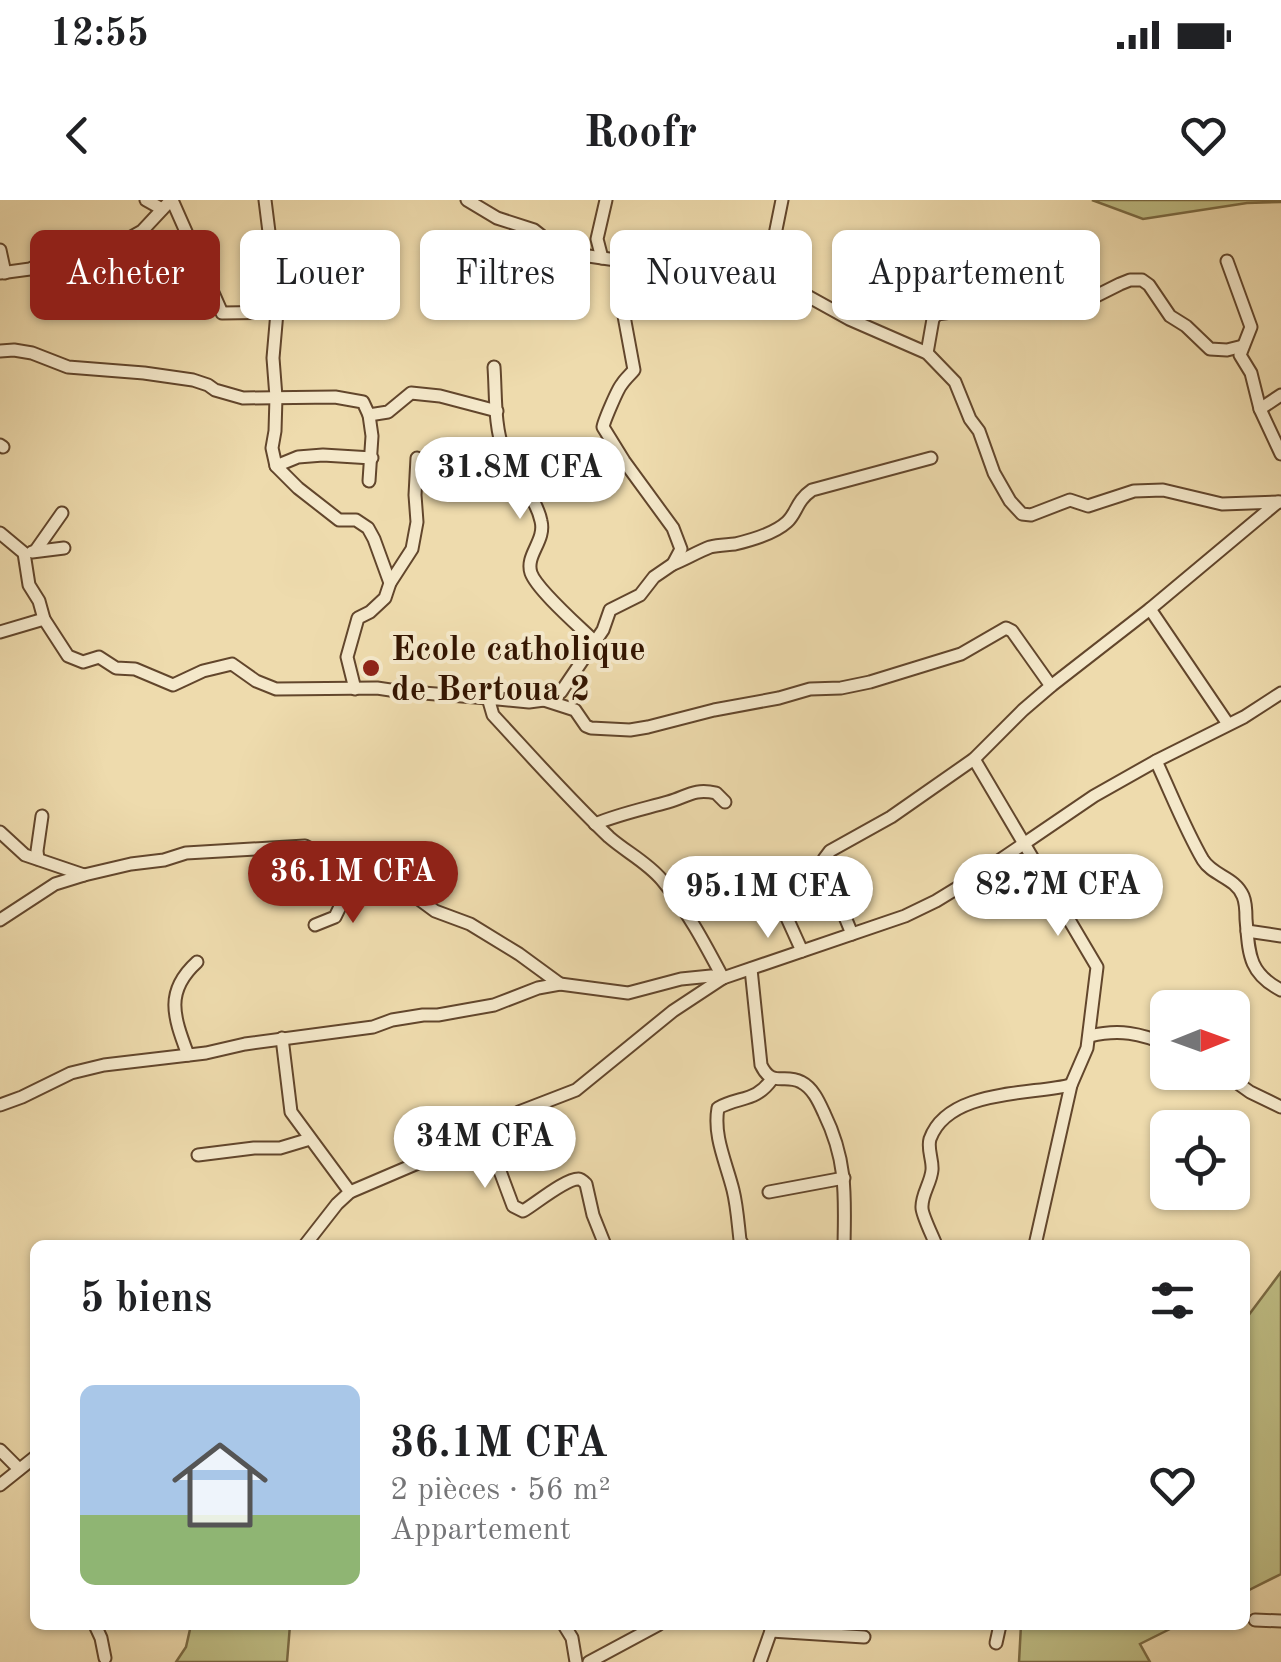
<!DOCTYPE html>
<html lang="fr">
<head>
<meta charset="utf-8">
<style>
  body { margin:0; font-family:"Old Standard TT",serif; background:#f2f2f2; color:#202124; height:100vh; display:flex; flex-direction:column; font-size:38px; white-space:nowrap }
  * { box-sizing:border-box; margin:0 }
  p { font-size:32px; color:#757577 }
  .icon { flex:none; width:55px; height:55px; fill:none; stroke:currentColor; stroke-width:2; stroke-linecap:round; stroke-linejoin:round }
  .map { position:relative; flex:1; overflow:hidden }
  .sheet { position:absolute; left:30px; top:1040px; width:1220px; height:390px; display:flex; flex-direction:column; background:#fff; border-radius:15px; box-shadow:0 2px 8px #0004 }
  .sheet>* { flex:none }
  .hud { position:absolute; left:30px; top:30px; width:1222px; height:90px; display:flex; gap:20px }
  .needle { width:65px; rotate:89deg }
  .fabs { position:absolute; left:1150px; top:790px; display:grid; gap:20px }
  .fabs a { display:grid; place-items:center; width:100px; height:100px; border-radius:15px; background:#fff; box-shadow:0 2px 8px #0004; font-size:50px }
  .price { position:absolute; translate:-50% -85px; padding:0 22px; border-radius:35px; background:#fff; color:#222; font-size:32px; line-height:65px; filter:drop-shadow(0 2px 5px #0008) }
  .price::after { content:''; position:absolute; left:50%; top:60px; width:30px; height:22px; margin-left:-15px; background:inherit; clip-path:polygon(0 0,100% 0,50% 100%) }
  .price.active { background:#8f2418; color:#fff }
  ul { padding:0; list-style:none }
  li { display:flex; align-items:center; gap:30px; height:250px; padding:0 50px }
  li span { display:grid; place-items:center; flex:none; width:280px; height:200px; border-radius:15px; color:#555 }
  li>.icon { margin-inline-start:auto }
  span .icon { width:120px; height:120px; fill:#fffc; stroke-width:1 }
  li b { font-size:42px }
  h2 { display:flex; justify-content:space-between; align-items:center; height:120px; padding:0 50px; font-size:42px }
  .chip { padding:0 35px; border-radius:15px; background:#fff; box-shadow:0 2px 8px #0004; font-size:35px; line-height:90px }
  .chip.active { background:#8f2418; color:#fff }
  .status { display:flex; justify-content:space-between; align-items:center; height:70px; padding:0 50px; background:#fff; direction:ltr }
  .status svg { height:28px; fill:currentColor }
  header { display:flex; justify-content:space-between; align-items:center; height:130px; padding:0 50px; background:#fff; font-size:45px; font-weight:700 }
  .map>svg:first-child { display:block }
</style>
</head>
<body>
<div class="status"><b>12:55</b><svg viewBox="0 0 49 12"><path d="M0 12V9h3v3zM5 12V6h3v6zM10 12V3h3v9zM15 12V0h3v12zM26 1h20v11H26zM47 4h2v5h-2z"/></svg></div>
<header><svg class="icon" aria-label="back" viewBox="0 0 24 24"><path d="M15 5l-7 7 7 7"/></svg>Roofr<svg class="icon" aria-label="heart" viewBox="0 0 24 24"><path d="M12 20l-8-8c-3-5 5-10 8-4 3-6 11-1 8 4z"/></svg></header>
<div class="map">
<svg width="1281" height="1462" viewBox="0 0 1281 1462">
  <rect width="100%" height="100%" fill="#eedbad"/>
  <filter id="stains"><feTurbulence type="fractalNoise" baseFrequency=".002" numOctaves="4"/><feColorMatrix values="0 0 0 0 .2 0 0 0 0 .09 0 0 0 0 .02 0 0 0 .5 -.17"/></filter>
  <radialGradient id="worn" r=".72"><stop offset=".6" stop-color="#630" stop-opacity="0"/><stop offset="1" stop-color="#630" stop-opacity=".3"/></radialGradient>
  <!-- green -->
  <g fill="#bfbe85" stroke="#7a6a43" stroke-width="2.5">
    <polygon points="1092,0 1281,0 1281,2 1247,3 1143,19"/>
    <polygon points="1281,1072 1281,1374 1245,1392 1245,1120"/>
    <polygon points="191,1425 290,1425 287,1462 176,1462 186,1447"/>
    <polygon points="1021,1425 1178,1425 1140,1444 1150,1462 1019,1462"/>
  </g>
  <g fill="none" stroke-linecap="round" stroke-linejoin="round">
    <!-- minor casing -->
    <g stroke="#62462c" stroke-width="15">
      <g id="minor">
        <polyline points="146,0 162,9"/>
        <polyline points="172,0 222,113 277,112"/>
        <polyline points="265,0 272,56 282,92 282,103 277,112 273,158 276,197 275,231 272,248 276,266 298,288 339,320 356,320 368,328 374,339 390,383"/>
        <polyline points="467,0 497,18 534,30 553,45 568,53 616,60 640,60 650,62"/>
        <polyline points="0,50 5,73"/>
        <polyline points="602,58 597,39 606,0"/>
        <polyline points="1227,61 1251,127 1240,155 1251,173 1260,209 1281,254"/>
        <polyline points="0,73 30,69 77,46 117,45 142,31 171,0"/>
        <path d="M135,79c23,-2 46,0 65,-14"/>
        <polyline points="765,84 782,0"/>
        <polyline points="0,151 14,150 32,153 68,167 144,173 193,180 208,185 215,190 243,198 335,197 363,202 369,215 388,212 411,193 440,196 497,211"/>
        <polyline points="927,153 933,119 937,114 1009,104 1082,103 1120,84 1130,80 1142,80 1149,85 1170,116 1186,126 1210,149 1227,150 1243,146"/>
        <path d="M494,167c2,28 0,59 10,85 9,25 32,44 37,69 5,20 -16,34 -10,52 6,17 50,55 64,69"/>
        <polyline points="1260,209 1281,195"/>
        <polyline points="369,215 372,236 369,281"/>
        <polyline points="0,245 3,247"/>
        <polyline points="276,266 298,257 323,255 372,258"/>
        <polyline points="0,333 24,353 29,385 39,401 44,419 68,456 83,462 99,457 116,468 135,469 173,485 203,471 232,464 256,481 276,489 377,488 397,491 488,498"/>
        <polyline points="36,350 62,313"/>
        <polyline points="32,352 64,348"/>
        <path d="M673,364c13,-5 24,-12 37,-17 8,-2 16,-2 25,-3 17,-4 39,-10 52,-22 10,-9 9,-21 25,-32l119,-32"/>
        <polyline points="1150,409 1228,524"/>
        <polyline points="0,432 44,419"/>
        <polyline points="355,489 347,457 358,418 370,412 385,398 390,383 412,349 417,322 415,295 417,258"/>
        <polyline points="544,500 575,510 586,526 591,528 630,530 648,527 714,510 779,498 810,489 841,488 870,482 961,454 1006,428 1012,431 1051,486"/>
        <polyline points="974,559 1097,767 1087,848 1071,885 1035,1045"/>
        <path d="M1156,561c15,32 29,68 47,99 10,16 32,17 40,36 3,7 3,15 3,23 3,34 2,54 35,71"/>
        <path d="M595,624c24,-10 48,-15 73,-22 19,-5 25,-14 48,-9l9,9"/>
        <polyline points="0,632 25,655 84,675 131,664 164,660 186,653 305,646 317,652 352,682 375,691 416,697 435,711 470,724 519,754 560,784"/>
        <polyline points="38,659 37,651 42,616"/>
        <polyline points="764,667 802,751"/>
        <polyline points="0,720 55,684 84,675"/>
        <polyline points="315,725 335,717 352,682"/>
        <polyline points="1247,731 1281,736"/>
        <polyline points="852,734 824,666 824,659 830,651 891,617 974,559 1023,510 1051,486 1150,409 1278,302"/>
        <path d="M751,769l10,96c11,23 23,8 40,17 12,6 18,20 23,31 23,47 21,82 20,132"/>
        <path d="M723,778c-18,-34 -36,-68 -61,-98 -15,-18 -36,-28 -53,-43 -41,-39 -78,-81 -116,-122l-5,-17 41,4 15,-2 12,-5 5,-3 42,-62 7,-20 30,-15 14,-18 19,-13 8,-15 -8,-21 -49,-67 -21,-34c1,-6 15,-39 19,-43 3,-5 8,-9 12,-14l-10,-54 10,-35 6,-11 10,-8 47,3 105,28 47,26 78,34 28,29 15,37 9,12 15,42 16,28 12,13 9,1 39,-15 18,6 46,-15 29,-1 59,14 59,-2"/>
        <path d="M1090,836c29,-7 50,-3 78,9"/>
        <polyline points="282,838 291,912 350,992"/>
        <path d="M188,855c-14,-38 -24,-63 9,-93"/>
        <polyline points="1222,872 1250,892 1281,907"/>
        <polyline points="0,905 22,897 71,873 104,865 206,853 245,844 373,827 392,820 423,815 438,815 494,805 538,788 560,784 628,793 681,779 711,776 723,778"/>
        <path d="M485,931l28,75 10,5c11,-6 43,-33 56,-32 2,0 5,3 7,5l7,31 12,30"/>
        <polyline points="198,955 254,948 280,948 310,939"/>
        <polyline points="769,992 844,978"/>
        <polyline points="305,1045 337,1004 350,992 460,945 519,912 576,890 673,811 723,778 905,716 936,701 972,679 1094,596 1156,561 1244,517 1281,493"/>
        <path d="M743,1045l-3,-5c-2,-17 -3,-34 -7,-50 -7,-28 -20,-54 -15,-82 22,-12 38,-6 54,-29"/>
        <path d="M936,1045c-3,-8 -14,-30 -14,-37 -1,-13 9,-25 10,-38 1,-10 -5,-21 -2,-31 18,-50 100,-44 141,-54"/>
        <polyline points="0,1250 19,1269"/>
        <polyline points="0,1285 35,1257"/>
        <polyline points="1255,1420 1281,1421"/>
        <polyline points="95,1425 101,1438 105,1458"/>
        <polyline points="564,1425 572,1438 576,1462"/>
        <polyline points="771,1431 864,1437"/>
        <polyline points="996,1443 1000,1425"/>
        <polyline points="589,1462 658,1425"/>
        <polyline points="760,1462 772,1428"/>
      </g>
    </g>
    <!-- minor -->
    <use href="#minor" stroke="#f4e8ca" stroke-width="11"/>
  </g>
  <!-- markers -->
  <circle fill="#8f2418" stroke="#f4e8ca" stroke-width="4" cx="371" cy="468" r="10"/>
  <g text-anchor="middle" stroke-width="8" stroke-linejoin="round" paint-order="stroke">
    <!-- poi labels -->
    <g font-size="35" font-weight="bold" fill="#341501" stroke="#f4e8ca" text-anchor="start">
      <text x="391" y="460">Ecole catholique<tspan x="391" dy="40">de Bertoua 2</tspan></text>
    </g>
  </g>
  <rect width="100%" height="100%" filter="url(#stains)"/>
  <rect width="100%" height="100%" fill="url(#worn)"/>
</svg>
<div class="fabs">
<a><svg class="needle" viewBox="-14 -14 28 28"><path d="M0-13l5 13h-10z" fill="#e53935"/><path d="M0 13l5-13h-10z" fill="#757577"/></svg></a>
<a><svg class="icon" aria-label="locate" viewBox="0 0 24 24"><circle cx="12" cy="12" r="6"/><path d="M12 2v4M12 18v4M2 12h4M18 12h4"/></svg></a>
</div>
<b class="price" style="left:520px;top:322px">31.8M CFA</b>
<b class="price active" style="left:353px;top:726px">36.1M CFA</b>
<b class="price" style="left:1058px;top:739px">82.7M CFA</b>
<b class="price" style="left:768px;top:741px">95.1M CFA</b>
<b class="price" style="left:485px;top:991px">34M CFA</b>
<div class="hud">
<a class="chip active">Acheter</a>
<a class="chip">Louer</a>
<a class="chip">Filtres</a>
<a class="chip">Nouveau</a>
<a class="chip">Appartement</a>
</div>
<section class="sheet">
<h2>5 biens<svg class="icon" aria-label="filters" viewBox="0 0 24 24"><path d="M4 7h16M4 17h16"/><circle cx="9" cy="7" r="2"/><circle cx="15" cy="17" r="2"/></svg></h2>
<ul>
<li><span style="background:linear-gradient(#a9c7e8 65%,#8fb573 0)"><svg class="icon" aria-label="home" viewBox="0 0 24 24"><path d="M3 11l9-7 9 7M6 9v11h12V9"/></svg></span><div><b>36.1M CFA</b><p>2 pièces · 56 m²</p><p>Appartement</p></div><svg class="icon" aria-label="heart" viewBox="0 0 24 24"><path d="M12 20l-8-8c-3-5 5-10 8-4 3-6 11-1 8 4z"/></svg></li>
</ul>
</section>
</div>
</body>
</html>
